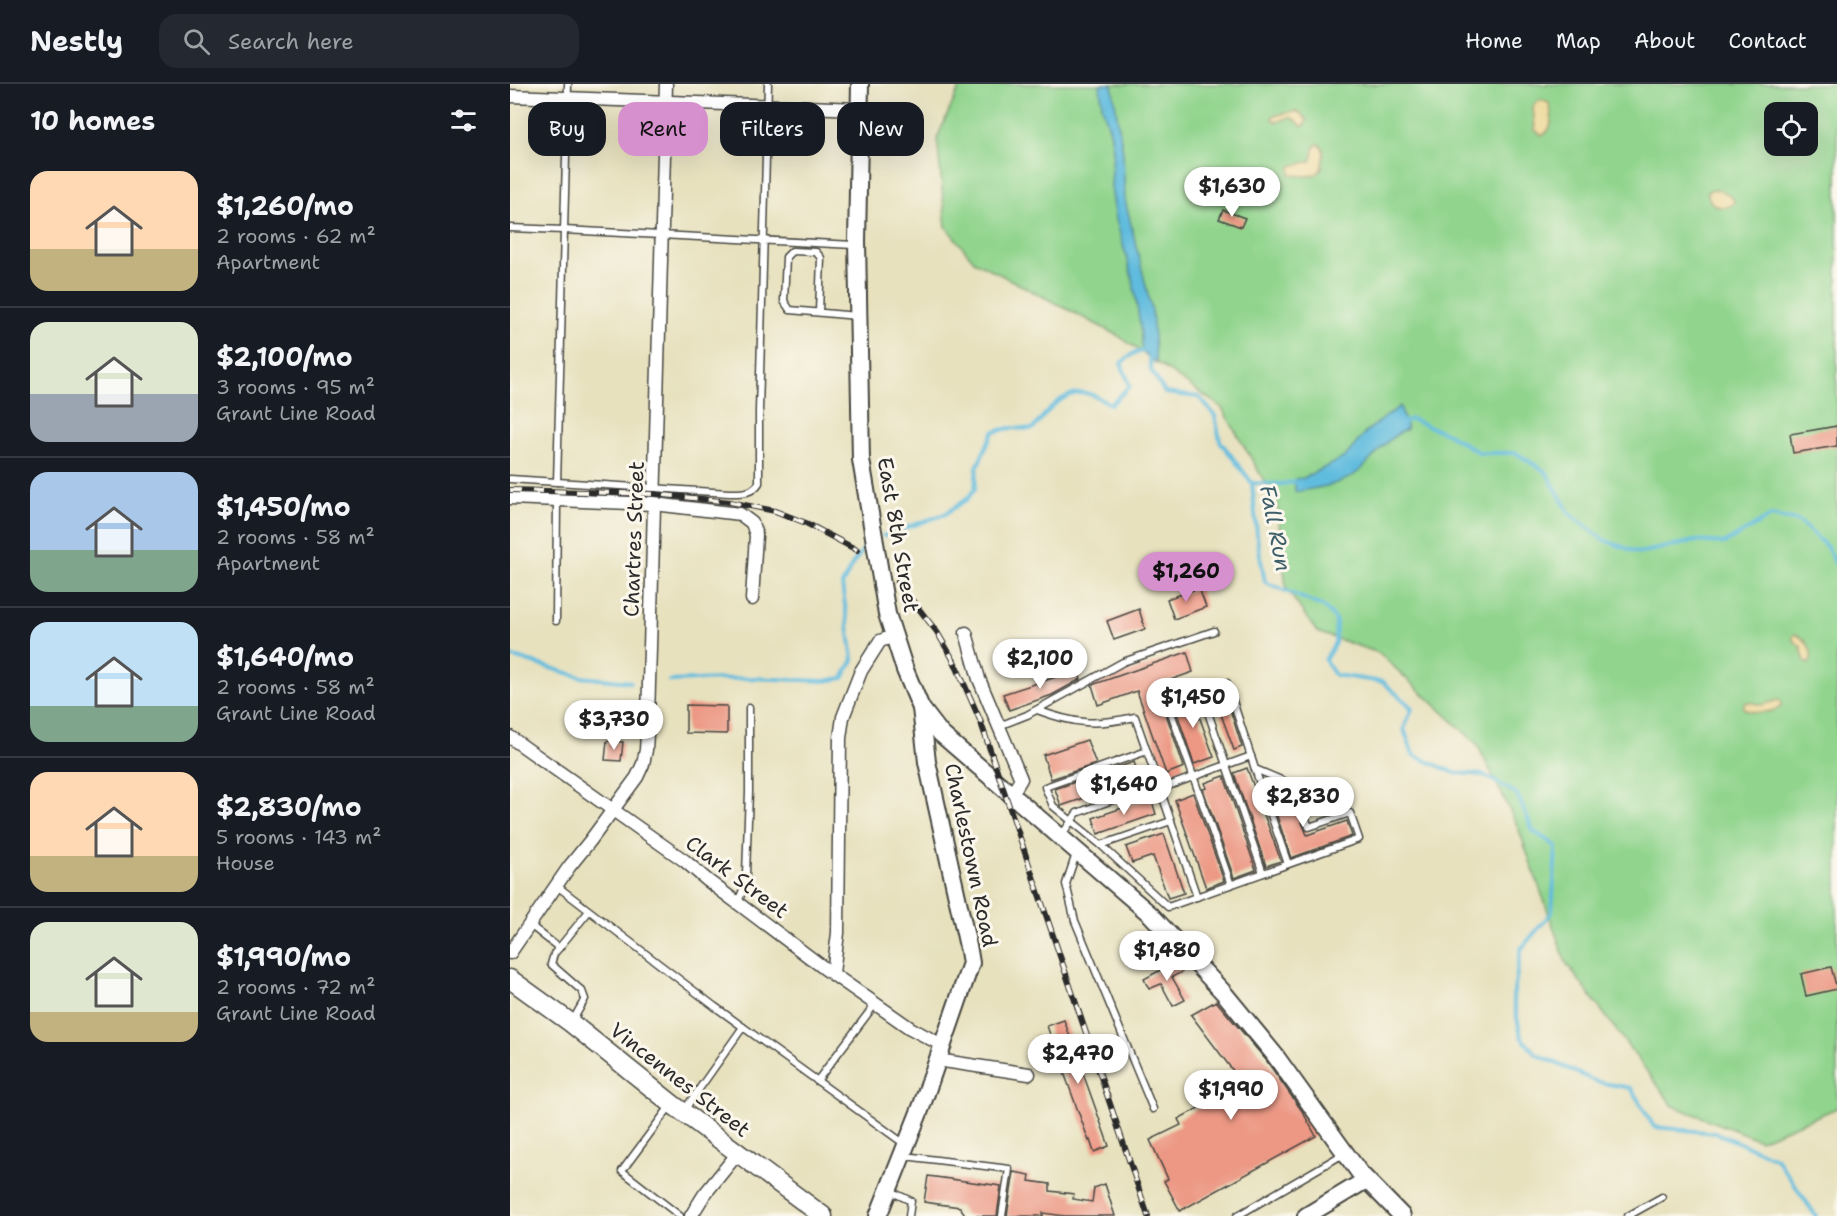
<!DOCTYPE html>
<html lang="en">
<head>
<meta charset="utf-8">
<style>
  body { margin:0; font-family:"Shantell Sans",sans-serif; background:#242831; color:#f1f3f6; height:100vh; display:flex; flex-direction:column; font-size:22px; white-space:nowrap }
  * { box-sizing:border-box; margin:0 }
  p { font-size:20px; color:#9ea1a6 }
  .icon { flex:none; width:33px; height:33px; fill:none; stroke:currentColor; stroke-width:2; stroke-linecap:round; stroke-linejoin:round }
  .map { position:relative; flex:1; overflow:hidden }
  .sheet { display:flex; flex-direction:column; background:#171b24; width:510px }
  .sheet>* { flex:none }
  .hud { position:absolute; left:18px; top:18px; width:570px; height:54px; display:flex; gap:12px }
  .fabs { position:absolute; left:1254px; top:18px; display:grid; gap:12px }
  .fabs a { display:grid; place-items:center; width:54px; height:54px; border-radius:12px; background:#171b24; box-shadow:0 6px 24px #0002; font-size:30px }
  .price { position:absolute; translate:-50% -51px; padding:0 14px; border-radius:21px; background:#fff; color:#222; font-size:20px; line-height:39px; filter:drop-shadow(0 2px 3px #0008) }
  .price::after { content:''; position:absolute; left:50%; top:36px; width:18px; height:14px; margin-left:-9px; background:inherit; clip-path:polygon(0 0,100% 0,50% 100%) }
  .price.current { background:#d690ce; color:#111 }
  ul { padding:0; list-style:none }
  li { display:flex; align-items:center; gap:18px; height:150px; padding:0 30px }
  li+li { border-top:2px solid #363941 }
  li span { display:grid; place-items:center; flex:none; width:168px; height:120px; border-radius:18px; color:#555 }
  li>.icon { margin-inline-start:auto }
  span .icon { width:72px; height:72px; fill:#fffc; stroke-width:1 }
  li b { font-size:26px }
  h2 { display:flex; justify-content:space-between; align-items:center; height:72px; padding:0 30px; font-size:26px }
  .pill { padding:0 21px; border-radius:18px; background:#171b24; box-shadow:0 6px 24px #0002; font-size:21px; line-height:54px }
  .pill.current { background:#d690ce; color:#111 }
  header { display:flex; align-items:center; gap:36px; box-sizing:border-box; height:84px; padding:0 30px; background:#171b24; border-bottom:2px solid #363941 }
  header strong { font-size:28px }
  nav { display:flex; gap:33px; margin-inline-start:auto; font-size:21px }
  .search { width:420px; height:54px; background:#242831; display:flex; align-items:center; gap:15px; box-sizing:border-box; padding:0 21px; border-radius:18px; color:#9ea1a6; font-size:22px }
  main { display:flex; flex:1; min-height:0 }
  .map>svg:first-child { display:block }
</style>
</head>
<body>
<header>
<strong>Nestly</strong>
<div class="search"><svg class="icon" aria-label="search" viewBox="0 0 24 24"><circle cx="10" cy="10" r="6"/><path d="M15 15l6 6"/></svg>Search here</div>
<nav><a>Home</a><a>Map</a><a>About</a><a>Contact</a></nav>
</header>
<main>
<section class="sheet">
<h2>10 homes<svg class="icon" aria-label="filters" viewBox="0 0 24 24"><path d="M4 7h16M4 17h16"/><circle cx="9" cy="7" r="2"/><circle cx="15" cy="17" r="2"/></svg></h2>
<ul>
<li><span style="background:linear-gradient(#ffd9b3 65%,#c2b280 0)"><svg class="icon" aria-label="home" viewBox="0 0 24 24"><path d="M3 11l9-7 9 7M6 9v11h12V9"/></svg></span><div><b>$1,260/mo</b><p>2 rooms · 62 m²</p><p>Apartment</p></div></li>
<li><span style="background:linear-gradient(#dfe7d0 60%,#9aa5b1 0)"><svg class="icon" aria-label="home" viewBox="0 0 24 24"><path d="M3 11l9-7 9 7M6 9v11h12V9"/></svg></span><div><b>$2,100/mo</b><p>3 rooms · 95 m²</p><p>Grant Line Road</p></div></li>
<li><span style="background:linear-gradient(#a9c7e8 65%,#7fa58c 0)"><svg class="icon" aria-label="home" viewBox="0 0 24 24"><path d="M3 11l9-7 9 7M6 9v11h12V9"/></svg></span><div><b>$1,450/mo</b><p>2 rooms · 58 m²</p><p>Apartment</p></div></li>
<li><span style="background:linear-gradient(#bfe0f5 70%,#7fa58c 0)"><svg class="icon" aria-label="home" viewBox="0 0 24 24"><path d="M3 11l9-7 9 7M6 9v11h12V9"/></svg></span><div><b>$1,640/mo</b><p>2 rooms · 58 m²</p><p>Grant Line Road</p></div></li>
<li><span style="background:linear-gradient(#ffd9b3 70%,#c2b280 0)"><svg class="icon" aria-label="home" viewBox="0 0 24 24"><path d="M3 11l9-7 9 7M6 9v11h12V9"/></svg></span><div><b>$2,830/mo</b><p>5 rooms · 143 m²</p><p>House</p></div></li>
<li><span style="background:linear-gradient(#dfe7d0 75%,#c2b280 0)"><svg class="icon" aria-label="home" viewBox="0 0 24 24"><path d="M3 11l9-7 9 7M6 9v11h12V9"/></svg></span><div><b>$1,990/mo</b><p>2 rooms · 72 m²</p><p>Grant Line Road</p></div></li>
</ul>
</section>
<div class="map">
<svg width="1327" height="1132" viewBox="0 0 1327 1132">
  <rect width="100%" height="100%" fill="#fbf7ec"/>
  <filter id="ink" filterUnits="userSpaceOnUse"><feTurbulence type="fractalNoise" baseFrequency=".0167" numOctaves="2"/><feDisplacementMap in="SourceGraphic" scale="12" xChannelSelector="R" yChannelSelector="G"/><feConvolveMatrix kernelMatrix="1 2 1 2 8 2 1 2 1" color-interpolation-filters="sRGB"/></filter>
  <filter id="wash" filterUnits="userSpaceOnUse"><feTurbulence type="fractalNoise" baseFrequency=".008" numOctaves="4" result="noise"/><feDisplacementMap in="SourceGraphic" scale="24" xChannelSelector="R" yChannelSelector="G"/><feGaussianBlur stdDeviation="1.35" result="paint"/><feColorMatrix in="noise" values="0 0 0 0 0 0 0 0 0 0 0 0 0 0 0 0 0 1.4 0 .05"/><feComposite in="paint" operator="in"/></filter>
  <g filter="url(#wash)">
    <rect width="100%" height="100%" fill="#e7e1be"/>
    <!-- green -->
    <path fill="#90d48d" stroke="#5e805c" stroke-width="1.5" fill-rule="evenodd" d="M451,0h873l3,15v1009l-77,32 -87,-34 -107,-143 -48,-136 -41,-83 -98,-91 -62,-21 -31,-44 -9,-85 -55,-95 -105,-73 -143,-74 -28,-34 -9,-89zM1264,28h34v34h-34z"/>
    <!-- sand -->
    <g fill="#eeda9e" stroke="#8c8264" stroke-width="1.5">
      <path d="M1031,16l8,3c3,12 5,22 -4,31l-4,1 -6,-5 -2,-23 3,-5z"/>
      <polygon points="785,27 790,29 797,36 794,42 791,42 787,37 780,33 767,38 762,35 763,32"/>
      <path d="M807,60l3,1c4,4 4,7 3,13 -1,5 0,11 -4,14 -6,6 -22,4 -29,2l1,-8 20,-5c4,-5 0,-11 6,-17z"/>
      <path d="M1203,105c8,1 16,5 21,11v3c-11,9 -27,3 -26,-12z"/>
      <path d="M1285,550c11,4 21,19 14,30l-4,-2 -4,-15 -8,-7v-4z"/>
      <path d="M1268,616l3,2v5c-11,6 -27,8 -38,1l2,-5 4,-1 13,3z"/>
    </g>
    <!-- water -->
    <g fill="#60bcde" stroke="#467484" stroke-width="1.5">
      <polygon points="590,0 602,0 613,68 615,116 642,227 646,279 632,268 630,241 623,197 606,135 601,103 603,66 600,47 592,22"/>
      <path d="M890,322l7,23c-22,9 -32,29 -49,43 -16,13 -43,16 -63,20v-13l9,-1 41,-21 22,-26z"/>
    </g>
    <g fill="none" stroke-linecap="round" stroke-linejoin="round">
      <!-- stream -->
      <g stroke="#60bcde" stroke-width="4">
        <polyline points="639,269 641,286 655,309 689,313 705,332 710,357 742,399 748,460 755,498 814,523 826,536 825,559 815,576 825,591 873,598 902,624 894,645 903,671 945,689 974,691 1007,710 1023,747 1046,762 1042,828 1011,865 1003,913 1011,953 1026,970 1087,998 1121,1004 1144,1043 1206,1049 1266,1074 1306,1132"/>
        <polyline points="892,339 901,335 938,350 970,369 1006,369 1036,388 1060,430 1094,456 1129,469 1185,457 1215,459 1261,432 1289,437 1317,463 1327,482"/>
        <polyline points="742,399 772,400 790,397"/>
        <path d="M373,452l62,-22 22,-15 8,-10 2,-22 16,-35 16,-4 24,1c13,-16 27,-37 51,-36 8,0 20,8 27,11l19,-18 -9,-23 13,-10 11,-2"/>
        <polyline points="0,572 71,593 121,598"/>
        <polyline points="160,597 241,594 314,597 333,594 343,576 332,501 343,479 357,461"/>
      </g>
    </g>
    <g id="blocks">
      <!-- building -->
      <g fill="#ec9884">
        <polygon points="713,126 735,134 731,143 709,135"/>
        <polygon points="1327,342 1327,362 1283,369 1280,350"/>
        <polygon points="689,504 696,523 664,535 657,515"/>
        <polygon points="629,525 635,545 604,556 597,537"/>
        <polygon points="677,568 683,588 643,602 650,622 653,621 674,683 656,690 627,607 588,621 582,601"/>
        <polygon points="568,586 571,595 542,611 499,626 493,610"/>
        <polygon points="712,600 732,663 724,666 701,603"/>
        <polygon points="681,610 704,673 684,680 663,617"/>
        <polygon points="176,621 217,622 217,650 176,649"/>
        <polygon points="577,656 586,680 541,695 533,671"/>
        <polygon points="97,657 113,658 111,677 95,676"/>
        <polygon points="624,678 630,695 551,722 545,705"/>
        <polygon points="737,684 771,777 756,782 724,689"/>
        <polygon points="714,692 746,786 724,794 693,705 697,704 695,699"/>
        <polygon points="779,705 797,751 837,737 842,752 781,774 760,711"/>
        <polygon points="683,709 714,797 696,804 665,716"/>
        <polygon points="641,714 646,730 588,750 583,734"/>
        <polygon points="654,750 674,809 658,814 643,772 622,779 616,763"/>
        <polygon points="667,877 672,888 662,893 675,916 663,922 651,900 639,905 634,895"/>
        <polygon points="1321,883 1327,905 1296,912 1291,890"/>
        <polygon points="706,917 756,976 792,1027 806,1052 670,1127 654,1097 658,1095 640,1056 671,1041 668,1035 733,1000 681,931"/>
        <polygon points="554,936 599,1062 584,1068 580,1056 579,1057 537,942"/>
        <polygon points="504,1088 520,1091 519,1097 540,1100 540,1107 564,1110 563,1115 582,1118 584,1104 595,1100 605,1132 555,1132 533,1129 533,1132 497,1132"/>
        <polygon points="418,1092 491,1102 487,1132 456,1132 450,1123 414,1118"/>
      </g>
    </g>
  </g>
  <g filter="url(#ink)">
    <use href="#blocks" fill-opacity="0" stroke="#474641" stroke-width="1.5"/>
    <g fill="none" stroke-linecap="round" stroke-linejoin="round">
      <!-- lane casing -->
      <g stroke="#474641" stroke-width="9">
        <g id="lane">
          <polyline points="0,144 54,146 58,0"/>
          <polyline points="309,228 311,174 306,168 282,167 276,173 274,217 280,226 347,232"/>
          <path d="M0,395l219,14c12,0 23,1 30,-10v-72l9,-327"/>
          <polyline points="47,398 54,146 344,161"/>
          <polyline points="46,537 47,416"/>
          <polyline points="691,608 753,789"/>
          <polyline points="657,617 721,801"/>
          <path d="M527,626c38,14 58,16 98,7l25,72 91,-33"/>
          <polyline points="489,642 517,631 613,578 704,547"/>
          <polyline points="637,667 535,703 543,722 591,761 661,737"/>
          <polyline points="745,685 778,780"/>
          <polyline points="551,752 567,729 635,704 650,705 687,813"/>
          <polyline points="591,761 658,823 849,755 840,729 799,743 783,701 745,685 717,599"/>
          <polyline points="566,770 556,800 565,837 643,1025"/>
          <polyline points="47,802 204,922 396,1061"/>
          <polyline points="228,818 235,801 236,790 239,708 239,624"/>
          <polyline points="20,841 49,864"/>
          <polyline points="63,936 75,915 72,907 41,880 44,870 79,827"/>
          <polyline points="307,997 366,919"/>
          <polyline points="161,1021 112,1087 170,1132"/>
          <polyline points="175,1025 233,943"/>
          <polyline points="395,1072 499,1085 492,1132"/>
          <polyline points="380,1107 401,1117 399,1132"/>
          <polyline points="727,1132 835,1069"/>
          <polyline points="1118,1132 1152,1113"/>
        </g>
      </g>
      <!-- street casing -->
      <g stroke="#474641" stroke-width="15">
        <g id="street">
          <polyline points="0,12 349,25"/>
          <polyline points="0,414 144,420 230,430 242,439 246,451 242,515"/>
          <polyline points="456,549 469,595 511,695 502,710"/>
          <polyline points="0,653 175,777 197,796 314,884 400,944 432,961"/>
          <polyline points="0,869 59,783 80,757 127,693 133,680 136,666 138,634 156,0"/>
          <polyline points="323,889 328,849 330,654 333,633 351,587 370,557 384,552"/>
          <polyline points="427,976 519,990"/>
          <polyline points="181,1132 194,1111 228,1069"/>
        </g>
      </g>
      <!-- secondary casing -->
      <g stroke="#474641" stroke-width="20">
        <g id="secondary">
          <polyline points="350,0 347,157 351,376 377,530 395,586 411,624 417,678 459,867 461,879 412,1021 368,1132"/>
          <polyline points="411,624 431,650 641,831 713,908 764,970 849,1088 892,1132"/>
          <polyline points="796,1132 856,1096"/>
        </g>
      </g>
      <!-- primary casing -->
      <g stroke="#474641" stroke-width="21">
        <polyline id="primary" points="0,895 61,939 162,1020 313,1132"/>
      </g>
      <!-- lane -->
      <use href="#lane" stroke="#fff" stroke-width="6"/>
      <!-- street -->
      <use href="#street" stroke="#fff" stroke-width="12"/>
      <!-- secondary -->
      <use href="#secondary" stroke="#fff" stroke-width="16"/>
      <!-- primary -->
      <use href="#primary" stroke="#fff" stroke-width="18"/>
      <!-- rail casing -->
      <g stroke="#2b2b2b" stroke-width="6">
        <g id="rail">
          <polyline points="0,406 145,410 220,418 265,427 296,439 347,466"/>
          <polyline points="388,498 427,548 444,577 470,636 638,1132"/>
        </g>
      </g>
      <!-- rail -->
      <use href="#rail" stroke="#fbf7ec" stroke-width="4" stroke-dasharray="11" stroke-linecap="butt"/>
    </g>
  </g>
  <g text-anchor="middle" stroke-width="6" stroke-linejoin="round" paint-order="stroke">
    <!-- street labels -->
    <g font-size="21" fill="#2b2b2b" stroke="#fbf7ec">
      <text transform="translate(388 451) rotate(80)" y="7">East 8th Street</text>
      <text transform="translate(124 455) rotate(-88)" y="7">Chartres Street</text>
      <text transform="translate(461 771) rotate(78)" y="7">Charlestown Road</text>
      <text transform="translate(227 793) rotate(37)" y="7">Clark Street</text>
      <text transform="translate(170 996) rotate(38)" y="7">Vincennes Street</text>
    </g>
    <!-- water labels -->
    <g font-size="22" font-style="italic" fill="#3e5e6a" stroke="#fbf7ec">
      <text transform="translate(766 444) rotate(79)" y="8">Fall Run</text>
    </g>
  </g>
</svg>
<div class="fabs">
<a><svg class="icon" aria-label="locate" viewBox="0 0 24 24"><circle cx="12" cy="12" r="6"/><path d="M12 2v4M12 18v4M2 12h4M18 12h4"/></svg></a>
</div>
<b class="price" style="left:722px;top:134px">$1,630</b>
<b class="price current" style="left:676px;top:519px">$1,260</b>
<b class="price" style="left:530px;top:606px">$2,100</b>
<b class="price" style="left:683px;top:645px">$1,450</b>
<b class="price" style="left:104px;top:667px">$3,730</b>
<b class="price" style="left:614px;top:732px">$1,640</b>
<b class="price" style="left:793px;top:744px">$2,830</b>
<b class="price" style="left:657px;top:898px">$1,480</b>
<b class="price" style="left:568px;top:1001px">$2,470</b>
<b class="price" style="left:721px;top:1037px">$1,990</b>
<div class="hud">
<a class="pill">Buy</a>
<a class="pill current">Rent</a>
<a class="pill">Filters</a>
<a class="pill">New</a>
</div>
</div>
</main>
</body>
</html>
